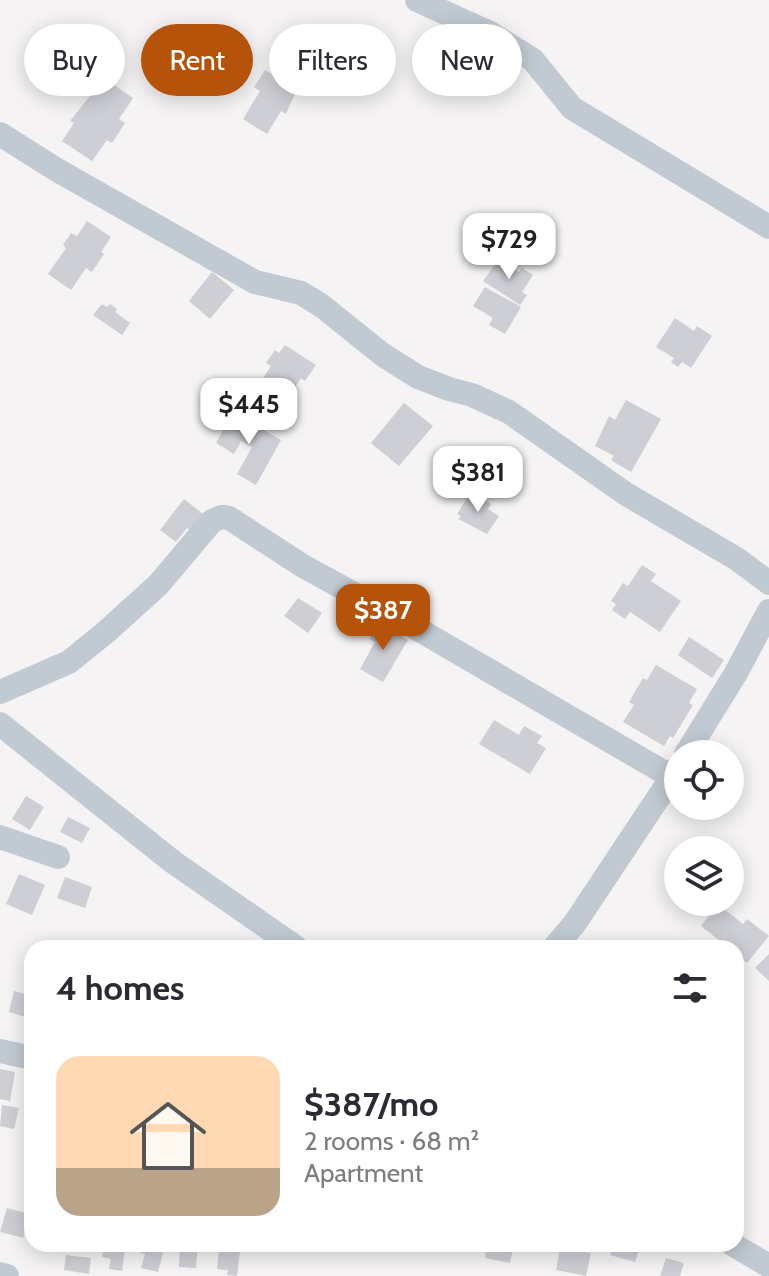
<!DOCTYPE html>
<html lang="en">
<head>
<meta charset="utf-8">
<style>
  body { margin:0; font-family:Cabin,sans-serif; background:#f7f7f7; color:#2b2b33; height:100vh; display:flex; flex-direction:column; font-size:30px; white-space:nowrap }
  * { box-sizing:border-box; margin:0 }
  p { font-size:26px; color:#7c7c81 }
  .icon { flex:none; width:44px; height:44px; fill:none; stroke:currentColor; stroke-width:2; stroke-linecap:round; stroke-linejoin:round }
  .map { position:relative; flex:1; overflow:hidden }
  .drawer { position:absolute; left:24px; top:940px; width:720px; height:312px; display:flex; flex-direction:column; background:#fff; border-radius:24px; box-shadow:0 4px 20px #0003 }
  .drawer>* { flex:none }
  .hud { position:absolute; left:24px; top:24px; width:722px; height:72px; display:flex; gap:16px }
  .controls { position:absolute; left:664px; top:740px; display:grid; gap:16px }
  .controls a { display:grid; place-items:center; width:80px; height:80px; border-radius:50%; background:#fff; box-shadow:0 4px 20px #0003; font-size:40px }
  .price { position:absolute; translate:-50% -68px; padding:0 18px; border-radius:16px; background:#fff; color:#222; font-size:26px; line-height:52px; filter:drop-shadow(0 2px 4px #0008) }
  .price::after { content:''; position:absolute; left:50%; top:48px; width:24px; height:18px; margin-left:-12px; background:inherit; clip-path:polygon(0 0,100% 0,50% 100%) }
  .price.active { background:#b45309; color:#fff }
  ul { padding:0; list-style:none }
  li { display:flex; align-items:center; gap:24px; height:200px; padding:0 32px }
  li+li { border-top:2px solid #e1e1e2 }
  li span { display:grid; place-items:center; flex:none; width:224px; height:160px; border-radius:24px; color:#555 }
  li>.icon { margin-inline-start:auto }
  span .icon { width:96px; height:96px; fill:#fffc; stroke-width:1 }
  li b { font-size:34px }
  h2 { display:flex; justify-content:space-between; align-items:center; height:96px; padding:0 32px; font-size:34px }
  .tag { padding:0 28px; border-radius:36px; background:#fff; box-shadow:0 4px 20px #0003; font-size:28px; line-height:72px }
  .tag.active { background:#b45309; color:#fff }
  .map>svg:first-child { display:block }
</style>
</head>
<body>
<div class="map">
<svg width="769" height="1276" viewBox="0 0 769 1276">
  <rect width="100%" height="100%" fill="#f5f3f3"/>
  <!-- building -->
  <g fill="#cdcfd5">
    <polygon points="265,70 297,89 286,114 281,111 267,134 243,119 260,91 254,87"/>
    <polygon points="104,78 133,98 119,119 125,123 112,143 107,140 92,161 62,141 74,123 70,121"/>
    <polygon points="87,221 111,237 101,252 104,254 92,272 86,268 71,290 48,274 66,248 63,245 71,233 77,236"/>
    <polygon points="499,259 519,272 522,268 533,275 522,292 527,295 520,305 483,281"/>
    <polygon points="212,272 234,290 210,319 189,301"/>
    <polygon points="485,287 521,307 505,334 489,325 493,318 473,306"/>
    <polygon points="102,304 107,307 110,304 117,309 115,312 130,323 122,335 93,315"/>
    <polygon points="675,318 694,331 697,326 712,336 691,368 682,362 678,367 671,362 674,358 656,347"/>
    <polygon points="285,345 316,365 305,381 301,378 283,405 257,387 271,366 266,363 275,350 279,353"/>
    <polygon points="626,400 661,419 631,472 611,460 614,456 595,446 609,416 615,420"/>
    <polygon points="404,403 433,426 399,466 371,443"/>
    <polygon points="233,412 281,440 256,485 237,474 252,447 241,441 234,454 216,443"/>
    <polygon points="470,494 479,500 481,497 491,504 488,509 499,516 487,534 458,519 461,516 457,514"/>
    <polygon points="184,499 203,514 191,531 187,528 176,542 160,530"/>
    <polygon points="642,565 656,574 651,581 681,601 660,632 630,612 625,619 612,610 616,604 611,601 623,583 628,586"/>
    <polygon points="298,598 322,613 308,633 284,616"/>
    <polygon points="379,623 408,640 383,682 360,669 375,642 370,639"/>
    <polygon points="689,637 724,660 712,678 678,655"/>
    <polygon points="656,665 697,689 689,703 693,705 673,738 670,736 664,746 623,722 634,705 629,702 643,678 647,680"/>
    <polygon points="494,720 519,735 524,726 542,736 537,743 546,748 530,774 479,744"/>
    <polygon points="26,796 44,807 30,830 12,819"/>
    <polygon points="68,817 90,828 82,843 60,832"/>
    <polygon points="19,874 45,885 32,915 6,904"/>
    <polygon points="65,877 92,887 85,908 57,898"/>
    <polygon points="718,904 743,924 747,919 769,936 747,963 738,956 736,959 736,948 729,948 701,926"/>
    <polygon points="769,954 769,981 755,968"/>
    <polygon points="14,991 32,996 26,1017 9,1012"/>
    <polygon points="0,1069 15,1072 10,1101 0,1099"/>
    <polygon points="2,1105 19,1108 14,1129 0,1126"/>
    <polygon points="7,1208 30,1214 23,1238 0,1232"/>
    <polygon points="141,1244 165,1245 158,1272 141,1268 145,1254 139,1252"/>
    <polygon points="180,1244 198,1244 196,1268 179,1267"/>
    <polygon points="487,1244 514,1244 510,1263 485,1258"/>
    <polygon points="614,1244 641,1244 635,1262 610,1255"/>
    <polygon points="104,1246 125,1249 122,1271 109,1269 111,1259 102,1257"/>
    <polygon points="560,1248 591,1253 586,1276 556,1270"/>
    <polygon points="219,1250 240,1252 237,1276 227,1275 228,1270 217,1269"/>
    <polygon points="66,1255 91,1258 89,1274 64,1270"/>
    <polygon points="666,1258 684,1263 680,1276 660,1276"/>
  </g>
  <g fill="none" stroke-linecap="round" stroke-linejoin="round">
    <!-- street -->
    <g stroke="#c1cad2" stroke-width="24">
      <polyline points="417,0 490,33 533,60 572,108 769,227"/>
      <polyline points="0,134 57,170 255,282 301,293 322,306 383,355 418,377 449,389 472,395 509,412 626,494 737,559 769,583"/>
      <polyline points="0,692 69,662 106,632 158,585 212,521 222,517 229,518 303,566 409,624 672,777"/>
      <polyline points="0,724 173,862 297,948"/>
      <polyline points="686,754 736,673 769,611"/>
      <polyline points="0,837 58,857"/>
      <polyline points="554,948 575,923 678,768"/>
      <polyline points="0,1051 32,1058"/>
      <polyline points="732,1244 769,1266"/>
      <polyline points="0,1274 7,1276"/>
    </g>
  </g>
</svg>
<div class="controls">
<a><svg class="icon" aria-label="locate" viewBox="0 0 24 24"><circle cx="12" cy="12" r="6"/><path d="M12 2v4M12 18v4M2 12h4M18 12h4"/></svg></a>
<a><svg class="icon" aria-label="layers" viewBox="0 0 24 24"><path d="M12 4l9 5-9 5-9-5zM3 14l9 5 9-5"/></svg></a>
</div>
<b class="price" style="left:509px;top:281px">$729</b>
<b class="price" style="left:249px;top:446px">$445</b>
<b class="price" style="left:478px;top:514px">$381</b>
<b class="price active" style="left:383px;top:652px">$387</b>
<div class="hud">
<a class="tag">Buy</a>
<a class="tag active">Rent</a>
<a class="tag">Filters</a>
<a class="tag">New</a>
</div>
<section class="drawer">
<h2>4 homes<svg class="icon" aria-label="filters" viewBox="0 0 24 24"><path d="M4 7h16M4 17h16"/><circle cx="9" cy="7" r="2"/><circle cx="15" cy="17" r="2"/></svg></h2>
<ul>
<li><span style="background:linear-gradient(#ffd9b3 70%,#b9a48a 0)"><svg class="icon" aria-label="home" viewBox="0 0 24 24"><path d="M3 11l9-7 9 7M6 9v11h12V9"/></svg></span><div><b>$387/mo</b><p>2 rooms · 68 m²</p><p>Apartment</p></div></li>
</ul>
</section>
</div>
</body>
</html>
